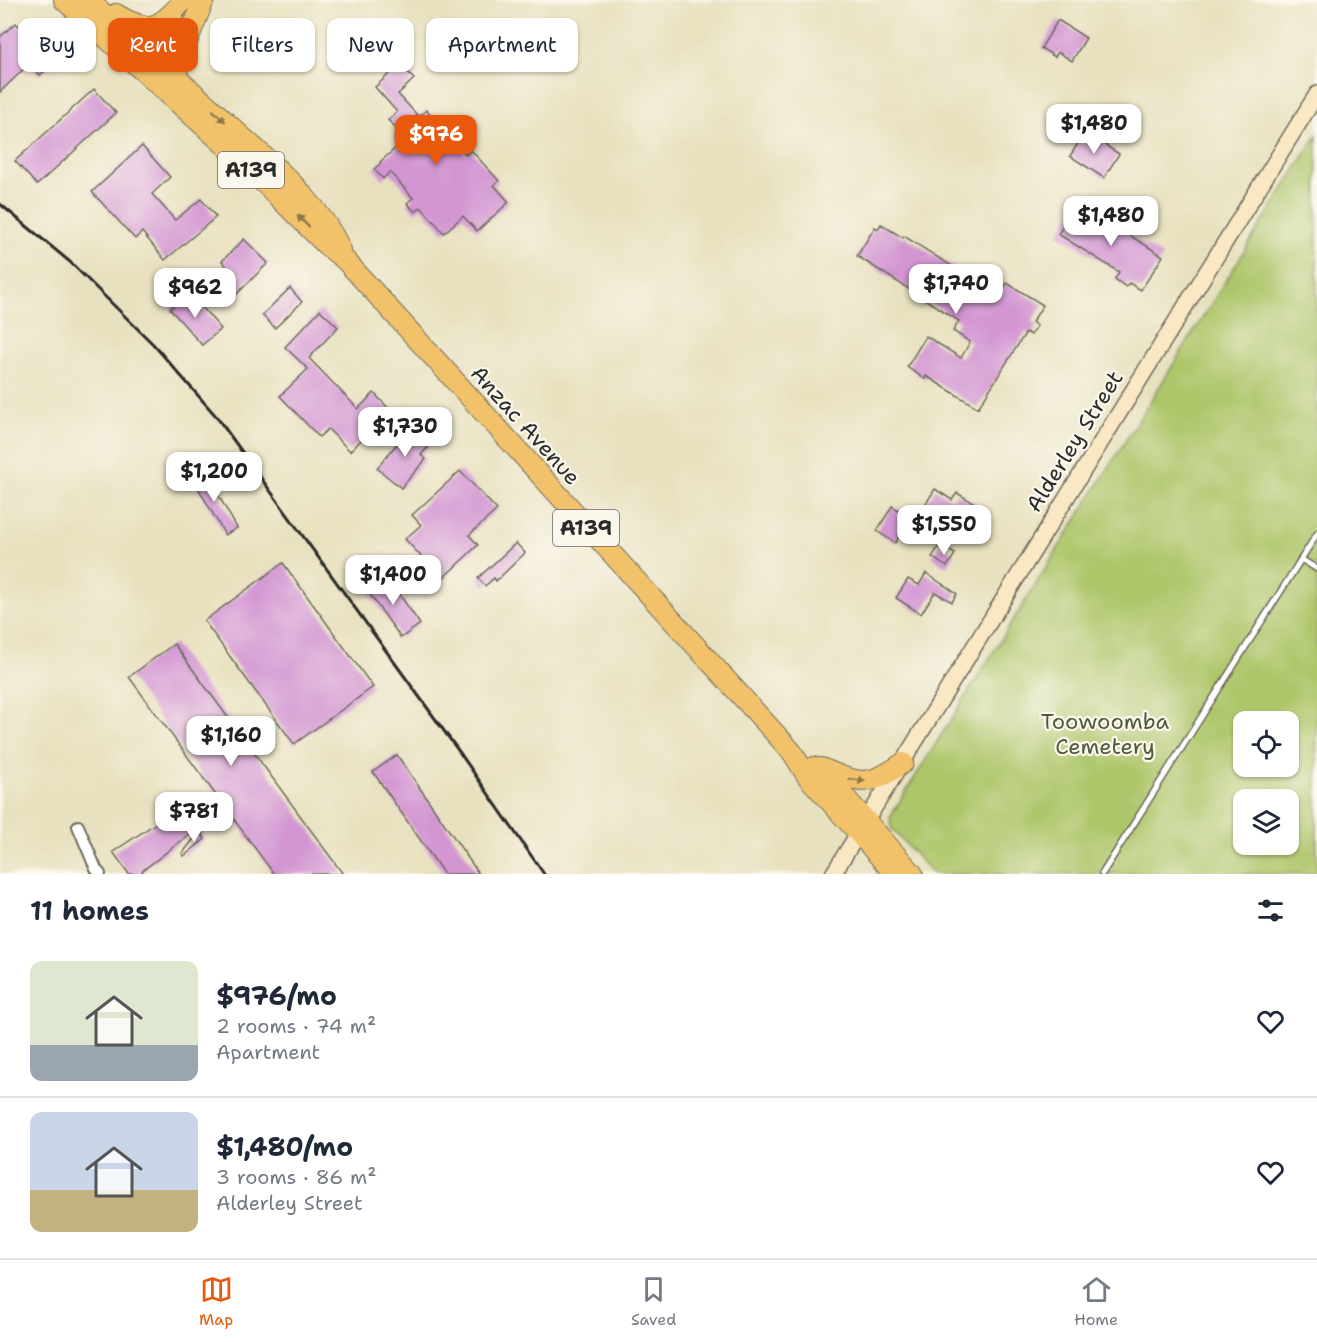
<!DOCTYPE html>
<html lang="en">
<head>
<meta charset="utf-8">
<style>
  body { margin:0; font-family:"Shantell Sans",sans-serif; background:#f2f2f3; color:#1f2937; height:100vh; display:flex; flex-direction:column; font-size:22px; white-space:nowrap }
  * { box-sizing:border-box; margin:0 }
  p { font-size:20px; color:#747a83 }
  .icon { flex:none; width:33px; height:33px; fill:none; stroke:currentColor; stroke-width:2; stroke-linecap:round; stroke-linejoin:round }
  .map { position:relative; height:874px; overflow:hidden }
  .drawer { display:flex; flex-direction:column; background:#fff; flex:1 }
  .drawer>* { flex:none }
  .hud { position:absolute; left:18px; top:18px; width:600px; height:54px; display:flex; gap:12px }
  .fabs { position:absolute; left:1233px; top:711px; display:grid; gap:12px }
  .fabs a { display:grid; place-items:center; width:66px; height:66px; border-radius:12px; background:#fff; box-shadow:0 2px 4px #0004; font-size:30px }
  .price { position:absolute; translate:-50% -51px; padding:0 14px; border-radius:12px; background:#fff; color:#222; font-size:20px; line-height:39px; filter:drop-shadow(0 2px 3px #0008) }
  .price::after { content:''; position:absolute; left:50%; top:36px; width:18px; height:14px; margin-left:-9px; background:inherit; clip-path:polygon(0 0,100% 0,50% 100%) }
  .price.current { background:#ea580c; color:#fff }
  ul { padding:0; list-style:none }
  li { display:flex; align-items:center; gap:18px; height:150px; padding:0 30px }
  li+li { border-top:2px solid #e0e1e3 }
  li span { display:grid; place-items:center; flex:none; width:168px; height:120px; border-radius:12px; color:#555 }
  li>.icon { margin-inline-start:auto }
  span .icon { width:72px; height:72px; fill:#fffc; stroke-width:1 }
  li b { font-size:26px }
  h2 { display:flex; justify-content:space-between; align-items:center; height:72px; padding:0 30px; font-size:26px }
  .chip { padding:0 21px; border-radius:12px; background:#fff; box-shadow:0 2px 4px #0004; font-size:21px; line-height:54px }
  .chip.current { background:#ea580c; color:#fff }
  .dock { display:flex; justify-content:space-around; align-items:center; height:84px; border-top:2px solid #e0e1e3; background:#fff; font-size:16px; color:#747a83 }
  .dock a { display:grid; justify-items:center; gap:3px }
  .dock .current { color:#ea580c }
  .map>svg:first-child { display:block }
</style>
</head>
<body>
<div class="map">
<svg width="1317" height="874" viewBox="0 0 1317 874">
  <rect width="100%" height="100%" fill="#fbf7ec"/>
  <filter id="ink" filterUnits="userSpaceOnUse"><feTurbulence type="fractalNoise" baseFrequency=".0167" numOctaves="2"/><feDisplacementMap in="SourceGraphic" scale="12" xChannelSelector="R" yChannelSelector="G"/><feConvolveMatrix kernelMatrix="1 2 1 2 8 2 1 2 1" color-interpolation-filters="sRGB"/></filter>
  <filter id="wash" filterUnits="userSpaceOnUse"><feTurbulence type="fractalNoise" baseFrequency=".008" numOctaves="4" result="noise"/><feDisplacementMap in="SourceGraphic" scale="24" xChannelSelector="R" yChannelSelector="G"/><feGaussianBlur stdDeviation="1.35" result="paint"/><feColorMatrix in="noise" values="0 0 0 0 0 0 0 0 0 0 0 0 0 0 0 0 0 1.4 0 .05"/><feComposite in="paint" operator="in"/></filter>
  <g filter="url(#wash)">
    <rect width="100%" height="100%" fill="#e8e1bf"/>
    <!-- green -->
    <path fill="#aec66b" stroke="#6c784b" stroke-width="1.5" fill-rule="evenodd" d="M1317,135v739h-384l-42,-46 -1,-11zM1244,722h44v44h-44zM1244,800h44v44h-44z"/>
    <g id="blocks">
      <!-- building -->
      <g fill="#d396d3">
        <polygon points="1058,20 1086,38 1072,61 1058,52 1055,57 1041,48"/>
        <polygon points="16,23 53,64 40,75 29,64 0,92 0,37"/>
        <polygon points="400,64 414,79 398,94 419,117 426,110 466,155 471,150 499,181 494,185 509,202 477,231 463,216 444,233 421,207 415,212 407,203 413,198 390,172 383,179 374,169 381,163 380,162 399,145 394,139 401,133 388,120 397,112 375,87"/>
        <polygon points="94,89 116,113 37,185 15,161"/>
        <polygon points="1085,132 1119,154 1104,178 1070,156"/>
        <polygon points="142,146 170,177 152,194 175,220 201,199 216,217 165,260 142,232 135,239 92,192"/>
        <polygon points="1077,203 1163,256 1141,290 1129,283 1126,287 1115,279 1119,272 1058,234"/>
        <polygon points="881,224 903,238 904,236 999,296 1007,283 1043,305 1032,322 1037,326 1031,335 1026,332 978,408 926,376 925,379 907,367 926,336 961,358 970,342 953,331 959,321 857,256 875,227 878,229"/>
        <polygon points="244,239 268,263 232,299 214,280 227,267 222,261"/>
        <polygon points="290,288 302,302 275,328 262,315"/>
        <polygon points="189,292 221,329 202,345 170,309"/>
        <polygon points="320,310 338,327 309,358 358,409 374,393 391,411 350,451 328,429 319,437 280,396 308,369 285,347"/>
        <polygon points="410,428 430,445 421,455 426,459 401,488 377,468"/>
        <polygon points="204,470 237,528 225,535 192,477"/>
        <polygon points="460,471 497,510 469,535 478,545 442,579 405,539 421,525 412,515"/>
        <polygon points="935,489 952,500 957,493 976,504 971,512 975,515 972,520 973,521 968,530 966,529 964,533 923,508"/>
        <polygon points="892,506 911,518 895,543 877,531"/>
        <polygon points="516,543 525,553 496,581 494,578 485,586 478,578"/>
        <polygon points="940,545 955,554 947,567 932,557"/>
        <polygon points="283,563 373,687 294,744 204,621"/>
        <polygon points="926,573 957,594 952,602 935,592 921,614 896,598 908,579 919,585"/>
        <polygon points="386,575 420,624 401,638 366,589"/>
        <polygon points="174,644 343,874 274,874 129,677"/>
        <polygon points="397,755 479,874 444,874 373,772"/>
        <polygon points="183,805 198,828 142,871 144,874 129,874 113,852"/>
        <polygon points="200,831 205,839 184,856 182,854"/>
      </g>
    </g>
  </g>
  <g filter="url(#ink)">
    <use href="#blocks" fill-opacity="0" stroke="#6d6b5f" stroke-width="1.5"/>
    <g fill="none" stroke-linecap="round" stroke-linejoin="round">
      <!-- lane casing -->
      <g stroke="#6d6b5f" stroke-width="8">
        <g id="lane">
          <polyline points="1301,559 1317,569"/>
          <polyline points="1102,874 1317,534"/>
        </g>
      </g>
      <!-- street casing -->
      <g stroke="#6d6b5f" stroke-width="14">
        <g id="street">
          <polyline points="153,60 179,13"/>
          <polyline points="160,69 186,26"/>
          <polyline points="78,826 96,869 100,874"/>
        </g>
      </g>
      <!-- secondary casing -->
      <g stroke="#6d6b5f" stroke-width="18">
        <polyline id="secondary" points="833,874 1317,94"/>
      </g>
      <!-- highway casing -->
      <g stroke="#6d6b5f" stroke-width="22">
        <g id="highway">
          <polyline points="64,0 237,156 326,245 346,261 792,752 807,776 895,874"/>
          <path d="M88,0c49,43 99,86 148,131 38,35 83,71 105,119"/>
          <path d="M116,14c33,20 43,15 68,-14"/>
          <polyline points="176,76 181,57 204,0"/>
          <polyline points="814,767 843,795 913,874"/>
          <path d="M821,768c39,16 46,20 82,-5"/>
        </g>
      </g>
      <!-- lane -->
      <use href="#lane" stroke="#fff" stroke-width="5"/>
      <!-- street -->
      <use href="#street" stroke="#fff" stroke-width="10"/>
      <!-- secondary -->
      <use href="#secondary" stroke="#fae7c3" stroke-width="15"/>
      <!-- highway -->
      <use href="#highway" stroke="#f2c26a" stroke-width="20"/>
      <!-- rail -->
      <polyline stroke="#2b2b2b" stroke-width="3" points="0,204 70,262 153,344 216,416 460,753 544,874"/>
    </g>
    <!-- one-way arrows -->
    <defs><path id="oneway-solid" d="M-6-.8H1V-3.2L6.5 0L1 3.2V.8H-6Z" transform="scale(1.5)"/></defs>
    <g fill="#8e764a">
      <use href="#oneway-solid" transform="translate(219 116) rotate(42)"/>
      <use href="#oneway-solid" transform="translate(303 221) rotate(-134)"/>
      <use href="#oneway-solid" transform="translate(857 780) rotate(6)"/>
    </g>
  </g>
  <g text-anchor="middle" stroke-width="4.5" stroke-linejoin="round" paint-order="stroke">
    <!-- shield labels -->
    <g fill="#fbf7ec" stroke="#696865" stroke-width="1.5">
      <rect x="218" y="152" width="66" height="36" rx="4.5"/>
      <rect x="553" y="510" width="66" height="36" rx="4.5"/>
    </g>
    <g font-size="21" font-weight="bold" fill="#2b2b2b">
      <text x="251" y="177">A139</text>
      <text x="586" y="535">A139</text>
    </g>
    <!-- street labels -->
    <g font-size="22" fill="#2b2b2b" stroke="#fbf7ec">
      <text transform="translate(526 425) rotate(48)" y="8">Anzac Avenue</text>
      <text transform="translate(1074 441) rotate(-58)" y="8">Alderley Street</text>
    </g>
    <!-- park labels -->
    <g font-size="22" fill="#525a3e" stroke="#fbf7ec">
      <text x="1105" y="729">Toowoomba<tspan x="1105" dy="25">Cemetery</tspan></text>
    </g>
  </g>
</svg>
<div class="fabs">
<a><svg class="icon" aria-label="locate" viewBox="0 0 24 24"><circle cx="12" cy="12" r="6"/><path d="M12 2v4M12 18v4M2 12h4M18 12h4"/></svg></a>
<a><svg class="icon" aria-label="layers" viewBox="0 0 24 24"><path d="M12 4l9 5-9 5-9-5zM3 14l9 5 9-5"/></svg></a>
</div>
<b class="price" style="left:1094px;top:155px">$1,480</b>
<b class="price current" style="left:436px;top:166px">$976</b>
<b class="price" style="left:1111px;top:247px">$1,480</b>
<b class="price" style="left:956px;top:315px">$1,740</b>
<b class="price" style="left:195px;top:319px">$962</b>
<b class="price" style="left:405px;top:458px">$1,730</b>
<b class="price" style="left:214px;top:503px">$1,200</b>
<b class="price" style="left:944px;top:556px">$1,550</b>
<b class="price" style="left:393px;top:606px">$1,400</b>
<b class="price" style="left:231px;top:767px">$1,160</b>
<b class="price" style="left:194px;top:843px">$781</b>
<div class="hud">
<a class="chip">Buy</a>
<a class="chip current">Rent</a>
<a class="chip">Filters</a>
<a class="chip">New</a>
<a class="chip">Apartment</a>
</div>
</div>
<section class="drawer">
<h2>11 homes<svg class="icon" aria-label="filters" viewBox="0 0 24 24"><path d="M4 7h16M4 17h16"/><circle cx="9" cy="7" r="2"/><circle cx="15" cy="17" r="2"/></svg></h2>
<ul>
<li><span style="background:linear-gradient(#dfe7d0 70%,#9aa5b1 0)"><svg class="icon" aria-label="home" viewBox="0 0 24 24"><path d="M3 11l9-7 9 7M6 9v11h12V9"/></svg></span><div><b>$976/mo</b><p>2 rooms · 74 m²</p><p>Apartment</p></div><svg class="icon" aria-label="heart" viewBox="0 0 24 24"><path d="M12 20l-8-8c-3-5 5-10 8-4 3-6 11-1 8 4z"/></svg></li>
<li><span style="background:linear-gradient(#c9d6e8 65%,#c2b280 0)"><svg class="icon" aria-label="home" viewBox="0 0 24 24"><path d="M3 11l9-7 9 7M6 9v11h12V9"/></svg></span><div><b>$1,480/mo</b><p>3 rooms · 86 m²</p><p>Alderley Street</p></div><svg class="icon" aria-label="heart" viewBox="0 0 24 24"><path d="M12 20l-8-8c-3-5 5-10 8-4 3-6 11-1 8 4z"/></svg></li>
</ul>
</section>
<nav class="dock">
<a class="current"><svg class="icon" aria-label="map" viewBox="0 0 24 24"><path d="M3 6l6-2 6 2 6-2v14l-6 2-6-2-6 2zM9 4v14M15 6v14"/></svg>Map</a>
<a><svg class="icon" aria-label="saved" viewBox="0 0 24 24"><path d="M7 4h10v16l-5-4-5 4z"/></svg>Saved</a>
<a><svg class="icon" aria-label="home" viewBox="0 0 24 24"><path d="M3 11l9-7 9 7M6 9v11h12V9"/></svg>Home</a>
</nav>
</body>
</html>
